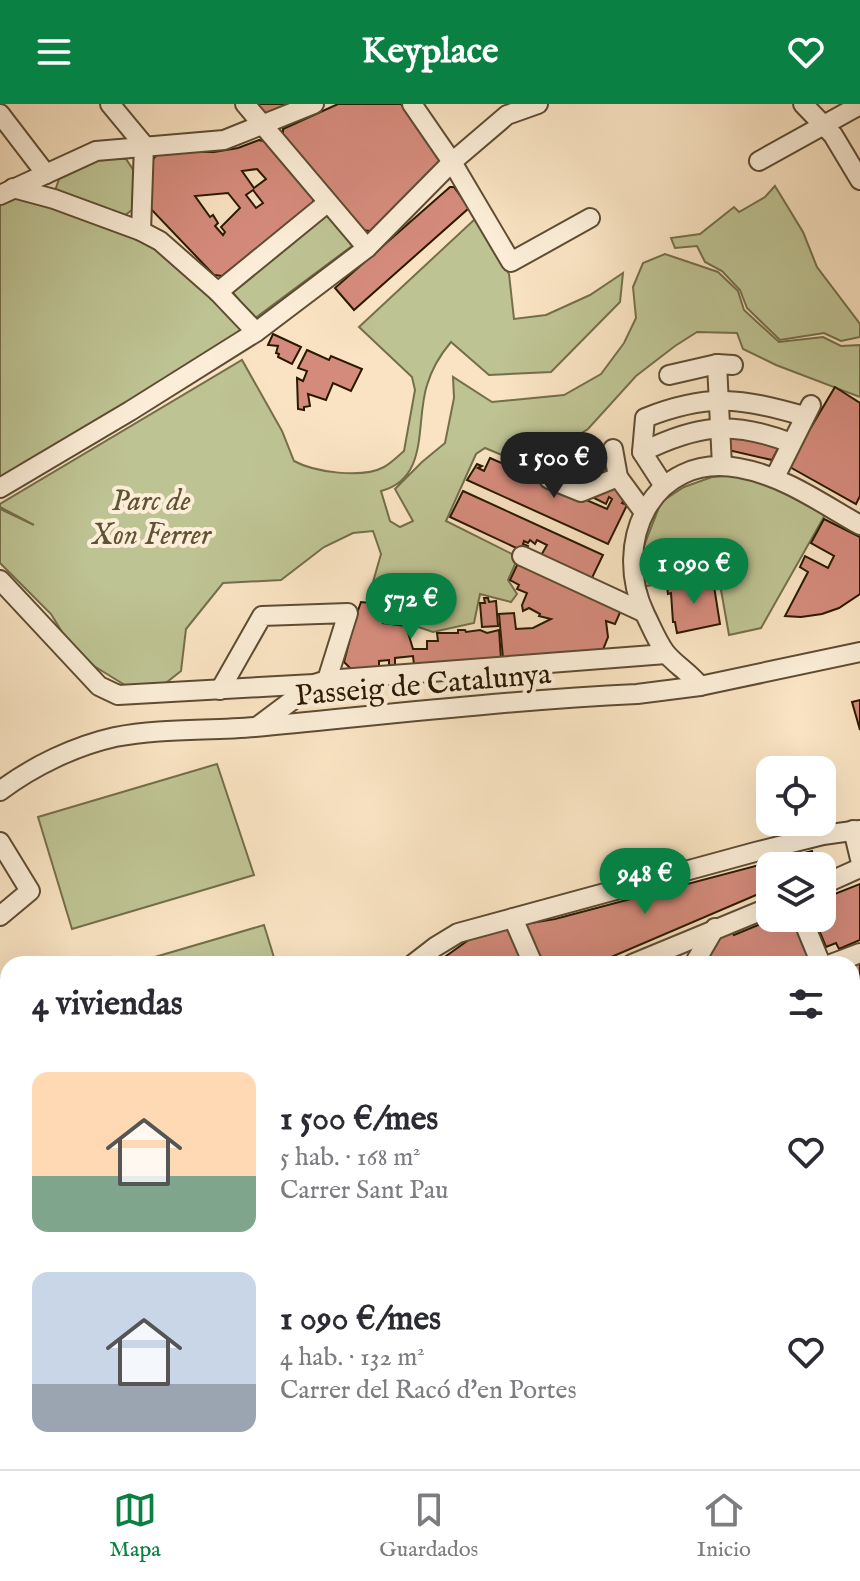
<!DOCTYPE html>
<html lang="es">
<head>
<meta charset="utf-8">
<style>
  body { margin:0; font-family:"IM FELL English",serif; background:#f2f2f3; color:#2b2b33; height:100vh; display:flex; flex-direction:column; font-size:30px; white-space:nowrap }
  * { box-sizing:border-box; margin:0 }
  p { font-size:26px; color:#7c7c81 }
  .icon { flex:none; width:44px; height:44px; fill:none; stroke:currentColor; stroke-width:2; stroke-linecap:round; stroke-linejoin:round }
  .map { position:relative; flex:1; overflow:hidden }
  .panel { position:absolute; left:0px; top:852px; width:860px; height:514px; display:flex; flex-direction:column; background:#fff; border-radius:24px 24px 0 0; box-shadow:0 8px 32px #0002 }
  .panel>* { flex:none }
  .tools { position:absolute; left:756px; top:652px; display:grid; gap:16px }
  .tools a { display:grid; place-items:center; width:80px; height:80px; border-radius:16px; background:#fff; box-shadow:0 8px 32px #0002; font-size:40px }
  .price { position:absolute; translate:-50% -68px; padding:0 18px; border-radius:28px; background:#0b8043; color:#fff; font-size:26px; line-height:52px; filter:drop-shadow(0 2px 4px #0008) }
  .price::after { content:''; position:absolute; left:50%; top:48px; width:24px; height:18px; margin-left:-12px; background:inherit; clip-path:polygon(0 0,100% 0,50% 100%) }
  .price.selected { background:#222; color:#fff }
  ul { padding:0; list-style:none }
  li { display:flex; align-items:center; gap:24px; height:200px; padding:0 32px }
  li span { display:grid; place-items:center; flex:none; width:224px; height:160px; border-radius:16px; color:#555 }
  li>.icon { margin-inline-start:auto }
  span .icon { width:96px; height:96px; fill:#fffc; stroke-width:1 }
  li b { font-size:34px }
  h2 { display:flex; justify-content:space-between; align-items:center; height:96px; padding:0 32px; font-size:34px }
  header { display:flex; justify-content:space-between; align-items:center; height:104px; padding:0 32px; background:#0b8043; color:#fff; font-size:36px; font-weight:700 }
  .tab-bar { display:flex; justify-content:space-around; align-items:center; height:112px; border-top:2px solid #e1e1e2; background:#fff; font-size:22px; color:#7c7c81 }
  .tab-bar a { display:grid; justify-items:center; gap:4px }
  .tab-bar .selected { color:#0b8043 }
  .map>svg:first-child { display:block }
</style>
</head>
<body>
<header><svg class="icon" aria-label="menu" viewBox="0 0 24 24"><path d="M4 6h16M4 12h16M4 18h16"/></svg>Keyplace<svg class="icon" aria-label="heart" viewBox="0 0 24 24"><path d="M12 20l-8-8c-3-5 5-10 8-4 3-6 11-1 8 4z"/></svg></header>
<div class="map">
<svg width="860" height="1365" viewBox="0 0 860 1365">
  <rect width="100%" height="100%" fill="#f9e3c2"/>
  <filter id="stains"><feTurbulence type="fractalNoise" baseFrequency=".0025" numOctaves="4"/><feColorMatrix values="0 0 0 0 .2 0 0 0 0 .09 0 0 0 0 .02 0 0 0 .5 -.17"/></filter>
  <radialGradient id="worn" r=".72"><stop offset=".6" stop-color="#630" stop-opacity="0"/><stop offset="1" stop-color="#630" stop-opacity=".3"/></radialGradient>
  <!-- green -->
  <g fill="#bec393" stroke="#746e4a" stroke-width="2">
    <polygon points="113,54 126,55 134,67 132,106 124,112 58,89 56,84 59,75 99,56"/>
    <polygon points="775,82 803,128 817,163 860,220 860,233 841,237 824,229 780,236 747,204 740,186 722,167 705,158 697,142 675,144 671,134 700,130 734,103 739,108 765,93"/>
    <polygon points="13,86 141,127 256,228 0,383 0,92"/>
    <polygon points="328,109 352,142 254,215 232,187"/>
    <path d="M475,115l34,55 5,45 32,-4 44,-20 33,-22 -3,29 -69,70 -62,3 -38,-33c-11,13 -19,26 -24,43 -12,37 3,93 -46,106l9,30 10,6 13,-6 -18,-32 27,-27 23,-19 9,-45 -1,-21 39,25 72,-7 37,-21 23,-31 12,-25 -3,-31 10,-24 22,-9 53,18 20,19 6,19 35,32 44,-5 18,9 19,-1v52l-84,-32 -33,-16 -6,-16 -40,-1 -22,14 -39,30 -48,53 -35,22 -10,21 -58,-24 -9,6 -30,67 66,33 5,6 -9,20 9,14 -6,8 -31,-8 -6,29 -41,9 -27,-9 -19,-32 -16,-2 10,-35 -8,-23 -20,2 -29,14 -43,33 -58,3 -37,46 -5,42 -19,15 -34,1 -34,-21 -27,-26 -16,-26 -51,-51v-54l34,16 -34,-18v-3l242,-144 40,71 12,30c20,11 68,18 90,6 7,-4 14,-11 20,-16l11,-61 -3,-13 -53,-50z"/>
    <polygon points="738,371 757,374 825,411 761,524 729,531 718,469 641,483 637,460 661,398 684,383 712,373"/>
    <polygon points="217,660 254,771 72,825 38,713"/>
    <polygon points="264,821 276,860 131,860"/>
  </g>
  <!-- building -->
  <g fill="#d58b7c" stroke="#2a1902" stroke-width="2" fill-rule="evenodd">
    <polygon points="255,0 299,0 264,11"/>
    <polygon points="338,0 401,0 442,57 441,63 370,127 361,126 283,32 283,25"/>
    <path d="M259,36l8,2 46,56v7l-91,71 -8,-1 -66,-69 3,-44 8,-10h55l24,-4zM257,65l9,10 -12,9 -12,-17zM253,86l10,13 -7,5 -10,-13zM228,89l12,15 -19,19 4,5 -2,3 -8,-9 3,-3 -5,-8 -3,2 -15,-21z"/>
    <polygon points="450,83 454,83 469,104 354,206 335,184"/>
    <polygon points="273,230 301,243 292,260 278,253 279,250 276,249 278,242 268,241"/>
    <polygon points="307,246 329,256 331,252 362,265 351,287 333,279 326,296 308,290 310,302 304,303 304,306 298,305 297,274 303,277 307,267 298,264"/>
    <polygon points="835,283 860,299 860,392 856,400 788,362"/>
    <polygon points="583,330 610,372 583,384 549,369 558,347"/>
    <polygon points="727,330 780,341 772,356 728,346"/>
    <polygon points="490,354 607,405 612,395 609,393 606,400 594,394 596,389 615,380 624,396 622,399 627,401 608,440 467,376 477,360 482,362 478,364 484,367"/>
    <polygon points="463,387 603,451 590,478 539,455 547,441 537,436 535,440 530,436 528,439 524,437 523,440 528,442 525,448 450,413"/>
    <polygon points="824,415 860,433 860,490 839,504 822,510 801,513 785,512 808,468 800,463 805,452 828,464 834,452 811,439"/>
    <polygon points="519,457 622,504 615,520 606,517 608,533 602,548 503,554 499,510 514,509 516,525 533,524 551,515 539,512 540,510 529,504 523,507 522,501 527,489 517,485 519,481 510,476"/>
    <polygon points="713,476 720,520 677,529 675,518 673,518 671,489 668,490 667,483"/>
    <polygon points="370,487 386,488 385,500 391,513 382,512 383,519 406,522 413,545 427,545 427,537 438,537 437,529 458,529 458,526 465,526 466,528 480,526 487,529 499,526 501,555 414,561 413,552 395,554 395,562 389,562 389,556 379,557 379,563 351,565 344,558 355,515 361,498 370,499"/>
    <polygon points="484,494 488,494 489,498 496,497 498,522 482,523 480,499 485,499"/>
    <polygon points="860,596 860,626 852,598"/>
    <polygon points="812,747 816,762 770,762 770,785 595,860 536,860 519,821 555,815"/>
    <polygon points="860,780 860,836 839,845 836,839 826,843 814,814 822,814 822,795"/>
    <polygon points="775,814 792,814 811,860 705,860 720,833 730,825 734,831"/>
    <polygon points="511,823 527,860 435,860 477,830"/>
    <polygon points="860,857 860,941 852,925 852,861"/>
    <polygon points="0,1092 8,1095 8,1134 0,1131"/>
    <polygon points="857,1188 860,1190 860,1210 852,1226 852,1198"/>
    <polygon points="0,1284 8,1288 8,1326 0,1322"/>
    <polygon points="134,1358 157,1358 154,1365 131,1365"/>
    <polygon points="187,1358 235,1358 249,1365 201,1365"/>
    <polygon points="312,1358 393,1358 389,1365 309,1365"/>
    <polygon points="415,1358 440,1358 452,1365 412,1365"/>
    <polygon points="478,1358 576,1358 572,1365 490,1365"/>
    <polygon points="643,1358 725,1358 721,1365 655,1365"/>
  </g>
  <g fill="none" stroke-linecap="round" stroke-linejoin="round">
    <!-- minor casing -->
    <g stroke="#5e4c32" stroke-width="22">
      <g id="minor">
        <polyline points="110,0 144,41 141,127"/>
        <polyline points="245,0 367,144"/>
        <polyline points="412,0 452,58 511,158 590,114"/>
        <polyline points="803,0 833,31 860,76"/>
        <polyline points="0,10 46,70"/>
        <polyline points="759,57 860,1"/>
        <polyline points="13,84 54,95 141,127 160,137 218,188 256,228"/>
        <polyline points="0,91 96,47 224,36 314,0"/>
        <polyline points="218,188 327,99"/>
        <polyline points="717,260 722,362"/>
        <polyline points="669,271 717,260 733,261"/>
        <polyline points="613,345 618,373 643,407"/>
        <path d="M642,348c55,-27 90,-32 149,-9"/>
        <polyline points="775,373 811,301"/>
        <polyline points="549,375 581,388 618,373"/>
        <path d="M664,382l-22,-34 3,-34c63,-25 96,-20 159,-2"/>
        <polyline points="0,384 130,307 256,228 367,144 452,58 507,11 538,0"/>
        <polyline points="522,452 643,508"/>
        <polyline points="0,476 99,582 118,591 314,580 327,576 666,550"/>
        <path d="M700,582c-11,-14 -26,-22 -35,-34 -8,-11 -14,-26 -20,-38 -34,-71 7,-162 94,-146 45,8 82,35 121,57"/>
        <polyline points="220,586 262,512 348,509 327,576"/>
        <polyline points="258,622 314,580"/>
        <path d="M0,687c33,-25 75,-45 115,-54 46,-9 93,-6 140,-10 127,-12 255,-27 382,-33l63,-8 160,-34"/>
        <polyline points="853,726 860,755"/>
        <polyline points="0,738 30,787 0,812"/>
        <polyline points="822,781 860,764"/>
        <polyline points="513,814 533,860"/>
        <polyline points="802,814 821,860"/>
        <polyline points="413,860 435,843 458,829 755,748 823,731 860,726"/>
        <polyline points="632,860 770,803"/>
        <polyline points="694,860 715,824"/>
        <polyline points="831,860 860,849"/>
        <polyline points="852,931 860,950"/>
        <polyline points="0,938 8,941"/>
        <polyline points="853,983 860,970"/>
        <polyline points="852,1010 860,1008"/>
        <polyline points="0,1027 8,1009"/>
        <polyline points="0,1143 8,1147"/>
        <polyline points="852,1176 860,1161"/>
        <polyline points="0,1349 8,1353"/>
        <polyline points="19,1358 34,1365"/>
        <polyline points="449,1358 461,1365"/>
        <polyline points="634,1358 646,1365"/>
        <polyline points="104,1365 108,1358"/>
        <polyline points="295,1365 299,1358"/>
        <polyline points="400,1365 404,1358"/>
        <polyline points="586,1365 590,1358"/>
        <polyline points="754,1365 758,1358"/>
      </g>
    </g>
    <!-- minor -->
    <use href="#minor" stroke="#fbedd7" stroke-width="18"/>
  </g>
  <g text-anchor="middle" stroke-width="8" stroke-linejoin="round" paint-order="stroke">
    <!-- park labels -->
    <g font-size="30" font-style="italic" fill="#5e5435" stroke="#fbedd7">
      <text x="151" y="406">Parc de<tspan x="151" dy="34">Xon Ferrer</tspan></text>
    </g>
    <!-- street labels -->
    <g font-size="30" fill="#2a1902" stroke="#fbedd7">
      <text transform="translate(423 580) rotate(-5)" y="10">Passeig de Catalunya</text>
    </g>
  </g>
  <rect width="100%" height="100%" filter="url(#stains)"/>
  <rect width="100%" height="100%" fill="url(#worn)"/>
</svg>
<div class="tools">
<a><svg class="icon" aria-label="locate" viewBox="0 0 24 24"><circle cx="12" cy="12" r="6"/><path d="M12 2v4M12 18v4M2 12h4M18 12h4"/></svg></a>
<a><svg class="icon" aria-label="layers" viewBox="0 0 24 24"><path d="M12 4l9 5-9 5-9-5zM3 14l9 5 9-5"/></svg></a>
</div>
<b class="price selected" style="left:554px;top:396px">1 500 €</b>
<b class="price" style="left:694px;top:502px">1 090 €</b>
<b class="price" style="left:411px;top:537px">572 €</b>
<b class="price" style="left:645px;top:812px">948 €</b>
<section class="panel">
<h2>4 viviendas<svg class="icon" aria-label="filters" viewBox="0 0 24 24"><path d="M4 7h16M4 17h16"/><circle cx="9" cy="7" r="2"/><circle cx="15" cy="17" r="2"/></svg></h2>
<ul>
<li><span style="background:linear-gradient(#ffd9b3 65%,#7fa58c 0)"><svg class="icon" aria-label="home" viewBox="0 0 24 24"><path d="M3 11l9-7 9 7M6 9v11h12V9"/></svg></span><div><b>1 500 €/mes</b><p>5 hab. · 168 m²</p><p>Carrer Sant Pau</p></div><svg class="icon" aria-label="heart" viewBox="0 0 24 24"><path d="M12 20l-8-8c-3-5 5-10 8-4 3-6 11-1 8 4z"/></svg></li>
<li><span style="background:linear-gradient(#c9d6e8 70%,#9aa5b1 0)"><svg class="icon" aria-label="home" viewBox="0 0 24 24"><path d="M3 11l9-7 9 7M6 9v11h12V9"/></svg></span><div><b>1 090 €/mes</b><p>4 hab. · 132 m²</p><p>Carrer del Racó d'en Portes</p></div><svg class="icon" aria-label="heart" viewBox="0 0 24 24"><path d="M12 20l-8-8c-3-5 5-10 8-4 3-6 11-1 8 4z"/></svg></li>
</ul>
</section>
</div>
<nav class="tab-bar">
<a class="selected"><svg class="icon" aria-label="map" viewBox="0 0 24 24"><path d="M3 6l6-2 6 2 6-2v14l-6 2-6-2-6 2zM9 4v14M15 6v14"/></svg>Mapa</a>
<a><svg class="icon" aria-label="saved" viewBox="0 0 24 24"><path d="M7 4h10v16l-5-4-5 4z"/></svg>Guardados</a>
<a><svg class="icon" aria-label="home" viewBox="0 0 24 24"><path d="M3 11l9-7 9 7M6 9v11h12V9"/></svg>Inicio</a>
</nav>
</body>
</html>
